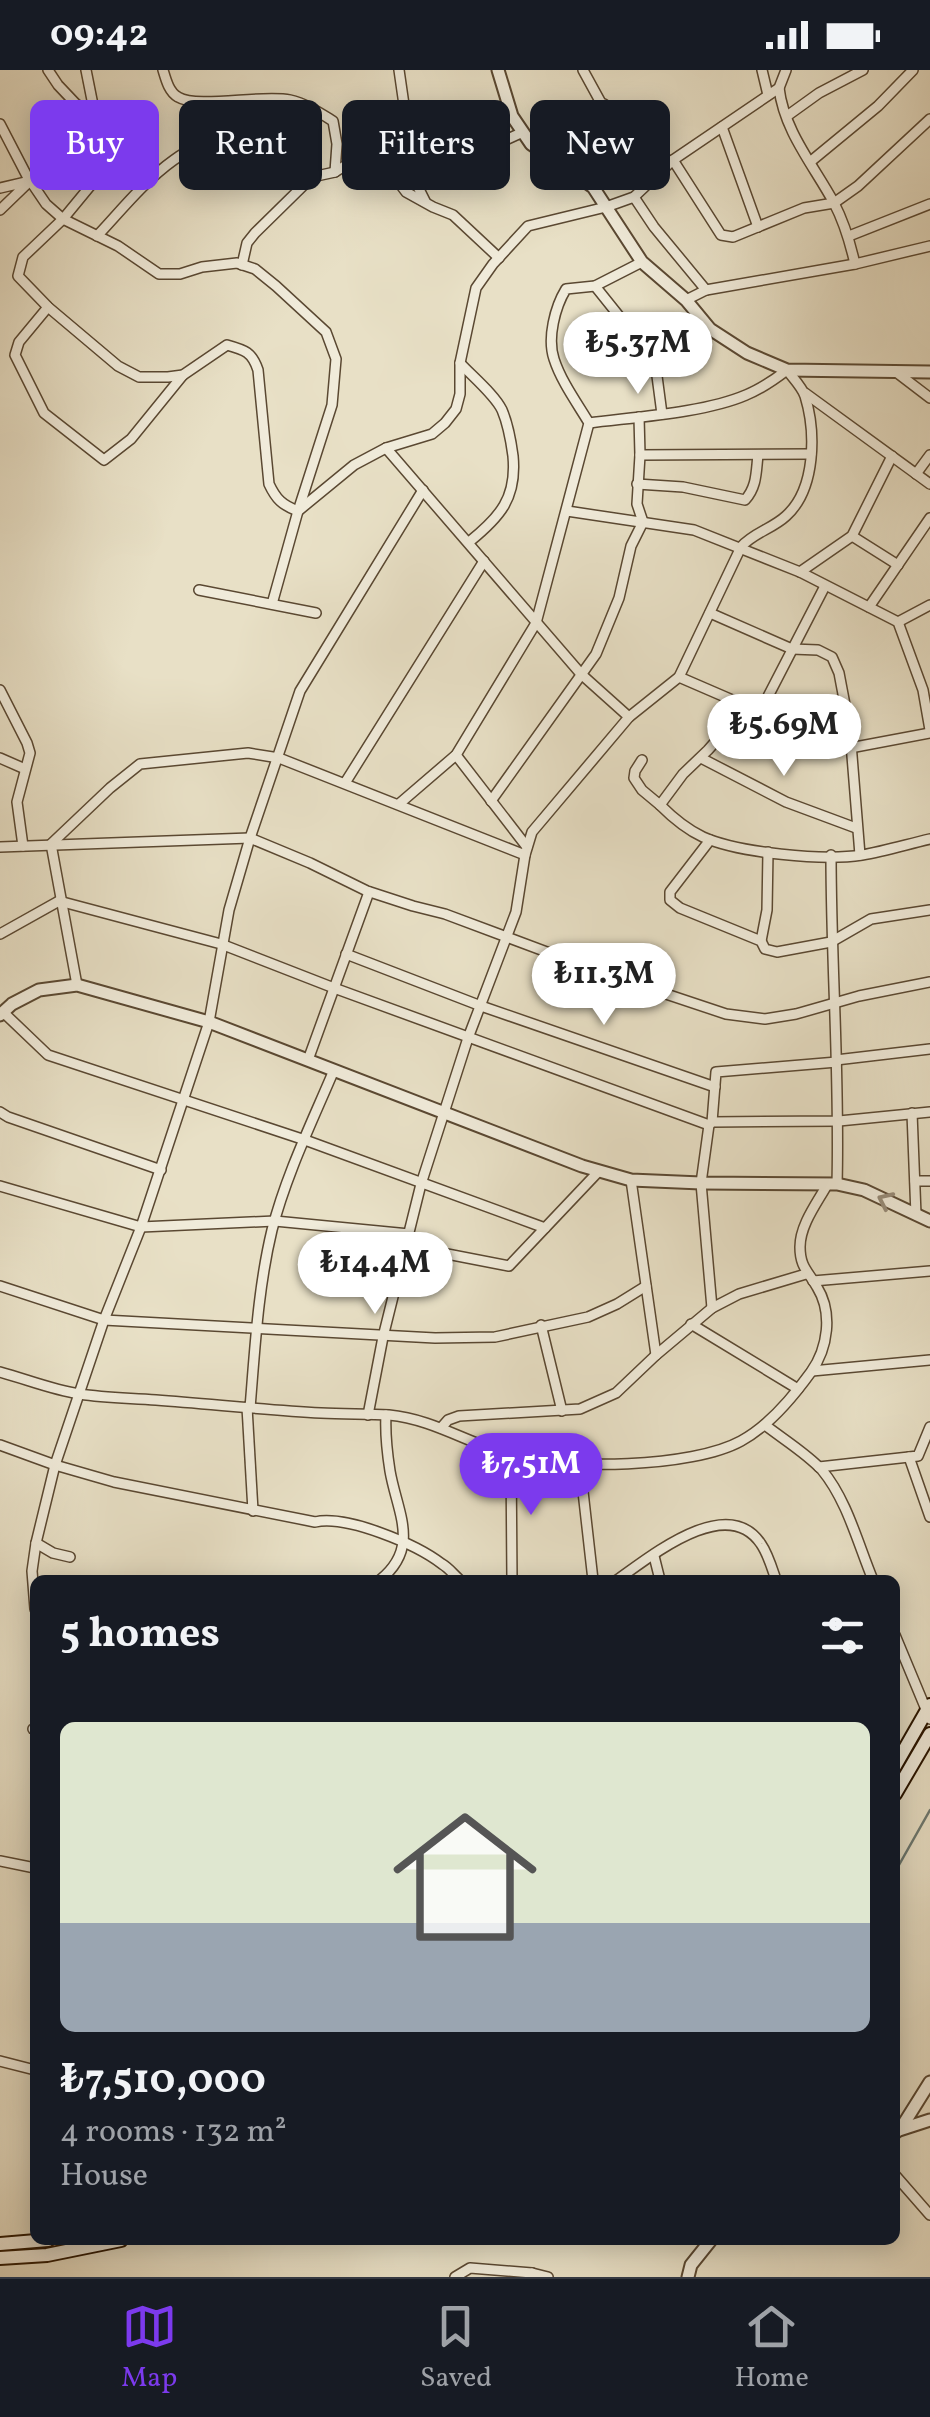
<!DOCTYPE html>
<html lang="en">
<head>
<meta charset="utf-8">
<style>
  body { margin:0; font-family:Vollkorn,serif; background:#242831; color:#f1f3f6; height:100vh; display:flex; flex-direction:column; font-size:38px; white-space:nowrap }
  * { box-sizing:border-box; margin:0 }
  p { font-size:32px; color:#9ea1a6 }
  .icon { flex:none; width:55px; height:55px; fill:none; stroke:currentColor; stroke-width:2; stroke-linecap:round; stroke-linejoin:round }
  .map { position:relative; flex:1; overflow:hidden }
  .panel { position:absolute; left:30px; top:1505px; width:870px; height:670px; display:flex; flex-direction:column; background:#171b24; border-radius:15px; box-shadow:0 5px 25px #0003 }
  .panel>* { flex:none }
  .top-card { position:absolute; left:30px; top:30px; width:870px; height:90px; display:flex; gap:20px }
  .price { position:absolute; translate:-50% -85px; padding:0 22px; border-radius:35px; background:#fff; color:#222; font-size:32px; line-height:65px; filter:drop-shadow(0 2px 5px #0008) }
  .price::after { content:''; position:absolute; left:50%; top:60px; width:30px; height:22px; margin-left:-15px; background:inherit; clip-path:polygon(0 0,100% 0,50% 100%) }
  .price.active { background:#7c3aed; color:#fff }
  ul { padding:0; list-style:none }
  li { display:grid; align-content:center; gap:20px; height:530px; padding:0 30px }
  li span { display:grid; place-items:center; height:310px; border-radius:15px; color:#555 }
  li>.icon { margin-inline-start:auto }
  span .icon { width:180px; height:180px; fill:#fffc; stroke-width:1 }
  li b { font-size:42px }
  h2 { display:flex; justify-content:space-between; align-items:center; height:120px; padding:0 30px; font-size:42px }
  .chip { padding:0 35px; border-radius:15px; background:#171b24; box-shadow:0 5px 25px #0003; font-size:35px; line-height:90px }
  .chip.active { background:#7c3aed; color:#fff }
  .status { display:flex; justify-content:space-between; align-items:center; height:70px; padding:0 50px; background:#171b24; direction:ltr }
  .status svg { height:28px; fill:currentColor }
  .dock { display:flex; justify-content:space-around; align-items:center; height:140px; border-top:2px solid #363941; background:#171b24; font-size:28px; color:#9ea1a6 }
  .dock a { display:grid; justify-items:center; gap:5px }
  .dock .active { color:#7c3aed }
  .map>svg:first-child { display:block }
</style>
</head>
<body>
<div class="status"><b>09:42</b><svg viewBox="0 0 49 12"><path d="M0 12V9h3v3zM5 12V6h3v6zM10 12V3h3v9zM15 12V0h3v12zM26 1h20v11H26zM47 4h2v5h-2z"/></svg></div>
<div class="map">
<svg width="930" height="2207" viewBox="0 0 930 2207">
  <rect width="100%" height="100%" fill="#e8e0c6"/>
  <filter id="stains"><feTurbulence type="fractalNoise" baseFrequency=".002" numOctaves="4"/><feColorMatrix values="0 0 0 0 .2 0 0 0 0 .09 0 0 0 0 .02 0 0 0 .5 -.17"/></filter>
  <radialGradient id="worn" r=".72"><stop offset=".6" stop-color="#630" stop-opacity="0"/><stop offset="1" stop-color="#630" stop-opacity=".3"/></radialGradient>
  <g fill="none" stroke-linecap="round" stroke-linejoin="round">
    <!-- stream -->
    <polyline stroke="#6d7971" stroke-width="2.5" points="895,1802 930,1740"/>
    <!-- minor casing -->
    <g stroke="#5a4832" stroke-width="12">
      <g id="minor">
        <path d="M48,0l10,15 18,19 19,11 29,30 -61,74 -40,38 -5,19 30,31 70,59 21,11h29l15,-2 44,-30c18,5 25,7 31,25l11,114c7,15 13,21 29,27l56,-46 32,-17 46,-14 13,-11 11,-14 4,-15v-31l16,-75 17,-24 35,-38 78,-19 28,-10 39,-37 106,-72 7,-18"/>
        <polyline points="86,0 95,45"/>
        <path d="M163,0c3,10 6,22 15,27 19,12 84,-3 112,3 15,3 30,13 43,21l4,23 -2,28"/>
        <polyline points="399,0 415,111 425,131"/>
        <polyline points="583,0 646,115"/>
        <polyline points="762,0 768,25"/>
        <path d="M779,18c5,43 35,78 55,115 10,19 16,39 21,61"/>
        <polyline points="787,46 819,23 863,0"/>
        <polyline points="0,54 27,106 46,134 63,149 118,176 159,204 180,204 202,197 237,193 255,199 276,216 326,262 336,289 332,335 298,441 272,534"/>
        <polyline points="722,57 758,157"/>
        <polyline points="554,89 604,34"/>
        <polyline points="673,90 721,165 733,167 804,138 834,133 858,116 930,49"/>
        <polyline points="810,92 878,36 913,0"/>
        <polyline points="438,107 466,88 523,62"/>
        <polyline points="0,118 30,111 0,140"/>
        <polyline points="634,127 654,157 706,220"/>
        <path d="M97,166c33,-34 91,-114 146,-90 20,9 39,29 56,43"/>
        <polyline points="849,166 930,134"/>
        <polyline points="242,195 247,173 255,163 312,107 335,102 354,90 371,85 381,89 406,122 433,137 453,145 499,188"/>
        <polyline points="595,216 655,291 662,344"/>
        <polyline points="686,230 706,220 855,194 930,176"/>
        <polyline points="48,237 19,272 15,285 44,343 104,390 131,369 183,305"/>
        <path d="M460,293c12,13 35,32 42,47 6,14 9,31 11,46 4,42 -13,61 -44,86"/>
        <polyline points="896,302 930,328"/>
        <polyline points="805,323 930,414"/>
        <polyline points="386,378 581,604 629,647"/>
        <polyline points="640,385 811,384"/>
        <polyline points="916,404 930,385"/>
        <path d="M637,414l46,3 62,13c12,-13 11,-28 13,-45"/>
        <polyline points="567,441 694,460 800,502 898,552 923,620 930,660"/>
        <polyline points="852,466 898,495"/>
        <polyline points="800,502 852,466 892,386"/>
        <polyline points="199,520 316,543"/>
        <polyline points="869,537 930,448"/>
        <polyline points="710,543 792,579 818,580 832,587 839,603 850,661 860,785"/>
        <polyline points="898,552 930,535"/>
        <polyline points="679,607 760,642 814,673 850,678 930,663"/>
        <polyline points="0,620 27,673 30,683 17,732 23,776"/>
        <path d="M746,637l-38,43 -25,24 -23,31c12,12 28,25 43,32 36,16 120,24 159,18 23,-4 46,-11 68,-16"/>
        <polyline points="760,642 825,516"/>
        <polyline points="456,685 527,777"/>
        <polyline points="0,688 25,699"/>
        <polyline points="701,688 786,732 856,758"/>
        <polyline points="642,690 635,701 634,708 642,720 660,735"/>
        <polyline points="345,713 484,491"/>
        <polyline points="491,731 596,584 619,528 631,476 643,452 637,434 640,385 639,347"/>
        <path d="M399,734l57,-49 80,-132 53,-200c-12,-20 -28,-42 -35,-64 -7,-21 1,-52 12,-70l29,-3 47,-24"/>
        <polyline points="710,770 670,822 670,830 680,838 761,871 765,879 777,882 831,872 871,849 930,840"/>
        <polyline points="0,777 250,768 310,793 367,821 413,836 445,844 603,903 726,944 765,949 796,944 859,926 930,912"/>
        <path d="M831,785c0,110 9,219 6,329"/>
        <polyline points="0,864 59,831 221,874 334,918 709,1055 712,1052 839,1051 930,1042"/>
        <polyline points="761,871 767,840 768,782"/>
        <polyline points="346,884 481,936 715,1017"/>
        <polyline points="77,915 51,774 110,718 140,694 248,683 279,688 525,785"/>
        <polyline points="3,942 48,985 305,1070 545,1158"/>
        <polyline points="308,990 369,822"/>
        <polyline points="836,990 930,979"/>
        <polyline points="0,1042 8,1047 161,1100"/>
        <polyline points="912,1043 916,1145"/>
        <polyline points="712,1052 716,1002 837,992"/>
        <polyline points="709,1055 701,1113 712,1238"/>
        <polyline points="631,1110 656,1285"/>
        <polyline points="915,1111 930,1111"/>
        <polyline points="0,1116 141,1157 275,1151 409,1164"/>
        <polyline points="406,1176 509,1196 599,1101"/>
        <polyline points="813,1211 930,1201"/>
        <polyline points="0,1216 104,1250 435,1268 495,1267 588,1247 617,1234 646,1216"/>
        <polyline points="691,1254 798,1319"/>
        <polyline points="541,1255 562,1341"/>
        <polyline points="812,1301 930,1290"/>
        <path d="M0,1302c26,7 53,18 80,22 25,4 51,4 76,6 55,4 110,10 165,13 23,1 46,1 68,2 44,4 80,29 122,40 54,15 181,13 230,-14 28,-15 52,-44 70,-69 17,-24 22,-59 6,-85 -9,-16 -17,-20 -17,-40 0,-22 17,-44 27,-62"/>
        <polyline points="247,1337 253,1441"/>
        <path d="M250,1338c5,-60 8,-120 22,-178 14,-55 40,-108 62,-160"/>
        <path d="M368,1345l15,-78 38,-153 47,-146 48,-126 9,-57 7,-23 97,-115 50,-40 62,-130c12,-14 31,-18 45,-31 30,-27 30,-84 19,-120 -3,-9 -12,-18 -18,-26 -13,10 -26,19 -41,25 -42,18 -111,22 -157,28"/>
        <path d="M765,1355c18,14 41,28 57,45 25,30 36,74 51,110"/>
        <polyline points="441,1358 448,1350 459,1346 580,1339 616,1323 656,1285 712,1238 739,1224 806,1204"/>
        <path d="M0,1375l55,20 59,17 201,40c32,-7 101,22 127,42 7,4 12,11 18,16"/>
        <polyline points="511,1386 512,1510"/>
        <polyline points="909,1387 930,1447"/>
        <polyline points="580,1395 593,1510"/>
        <polyline points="819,1397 918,1386 930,1357"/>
        <polyline points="36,1473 53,1483 70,1487"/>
        <polyline points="654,1486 660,1510"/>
        <path d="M380,1510c41,-33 17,-68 10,-109 -3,-19 -5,-37 -4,-56"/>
        <path d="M617,1510c33,-23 110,-87 144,-36 7,10 11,24 15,36"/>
        <polyline points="35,1539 32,1501 36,1473 55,1395 104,1250 141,1157 209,952 229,840 250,768 300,621 423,420"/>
        <polyline points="895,1565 930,1649"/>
        <polyline points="33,1659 35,1659"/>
        <polyline points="0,1791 35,1798"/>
        <polyline points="0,1991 35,2000"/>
        <polyline points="895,2105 930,2145"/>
        <polyline points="532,2203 548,2207"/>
        <polyline points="455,2207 470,2198 532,2203 530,2207"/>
      </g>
    </g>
    <!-- tertiary casing -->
    <g stroke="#5a4832" stroke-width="15">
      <g id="tertiary">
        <polyline points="498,0 512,46 531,74 593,117 642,192 686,230 710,259 747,283 787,300 930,302"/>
        <polyline points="0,945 12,934 39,920 77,915 209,952 582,1096 631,1110 701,1113 837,1114 864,1120 930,1151"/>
        <polyline points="896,2061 930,2050"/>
        <polyline points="895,2063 903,2055 930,2012"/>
        <polyline points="688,2207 691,2195 711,2170"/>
      </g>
    </g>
    <!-- secondary casing -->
    <g stroke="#2a1500" stroke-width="16">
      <g id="secondary">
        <polyline points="895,1696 930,1635"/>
        <polyline points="895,1724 930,1664"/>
        <polyline points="0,2174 48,2170"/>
        <polyline points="0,2188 47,2185 121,2170"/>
      </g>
    </g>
    <!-- minor -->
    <use href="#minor" stroke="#f0ebda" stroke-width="9"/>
    <!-- tertiary -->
    <use href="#tertiary" stroke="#f0ebda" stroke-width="11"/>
    <!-- secondary -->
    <use href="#secondary" stroke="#f0ebda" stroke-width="12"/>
  </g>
  <!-- one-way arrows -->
  <defs><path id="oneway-chevron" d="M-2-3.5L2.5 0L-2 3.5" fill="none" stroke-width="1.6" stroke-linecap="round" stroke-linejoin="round" transform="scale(2.5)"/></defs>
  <use stroke="#978b78" href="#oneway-chevron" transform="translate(885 1130) rotate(-155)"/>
  <rect width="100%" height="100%" filter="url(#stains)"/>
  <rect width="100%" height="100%" fill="url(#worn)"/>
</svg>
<b class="price" style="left:638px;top:327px">₺5.37M</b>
<b class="price" style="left:784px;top:709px">₺5.69M</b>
<b class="price" style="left:604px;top:958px">₺11.3M</b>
<b class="price" style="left:375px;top:1247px">₺14.4M</b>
<b class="price active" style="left:531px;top:1448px">₺7.51M</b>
<div class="top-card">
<a class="chip active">Buy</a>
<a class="chip">Rent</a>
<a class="chip">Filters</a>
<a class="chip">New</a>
</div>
<section class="panel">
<h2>5 homes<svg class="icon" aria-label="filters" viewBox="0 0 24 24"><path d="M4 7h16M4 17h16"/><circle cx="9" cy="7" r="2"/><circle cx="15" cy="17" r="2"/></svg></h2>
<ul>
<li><span style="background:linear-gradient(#dfe7d0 65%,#9aa5b1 0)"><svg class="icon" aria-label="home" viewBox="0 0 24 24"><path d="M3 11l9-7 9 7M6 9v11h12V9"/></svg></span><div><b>₺7,510,000</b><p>4 rooms · 132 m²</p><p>House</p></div></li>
</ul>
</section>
</div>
<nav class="dock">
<a class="active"><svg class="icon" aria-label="map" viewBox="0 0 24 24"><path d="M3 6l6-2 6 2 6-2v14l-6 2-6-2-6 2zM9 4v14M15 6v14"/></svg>Map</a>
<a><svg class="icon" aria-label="saved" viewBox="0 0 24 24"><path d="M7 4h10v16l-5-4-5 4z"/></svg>Saved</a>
<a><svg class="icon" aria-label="home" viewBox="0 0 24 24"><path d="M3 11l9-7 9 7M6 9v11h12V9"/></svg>Home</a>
</nav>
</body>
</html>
